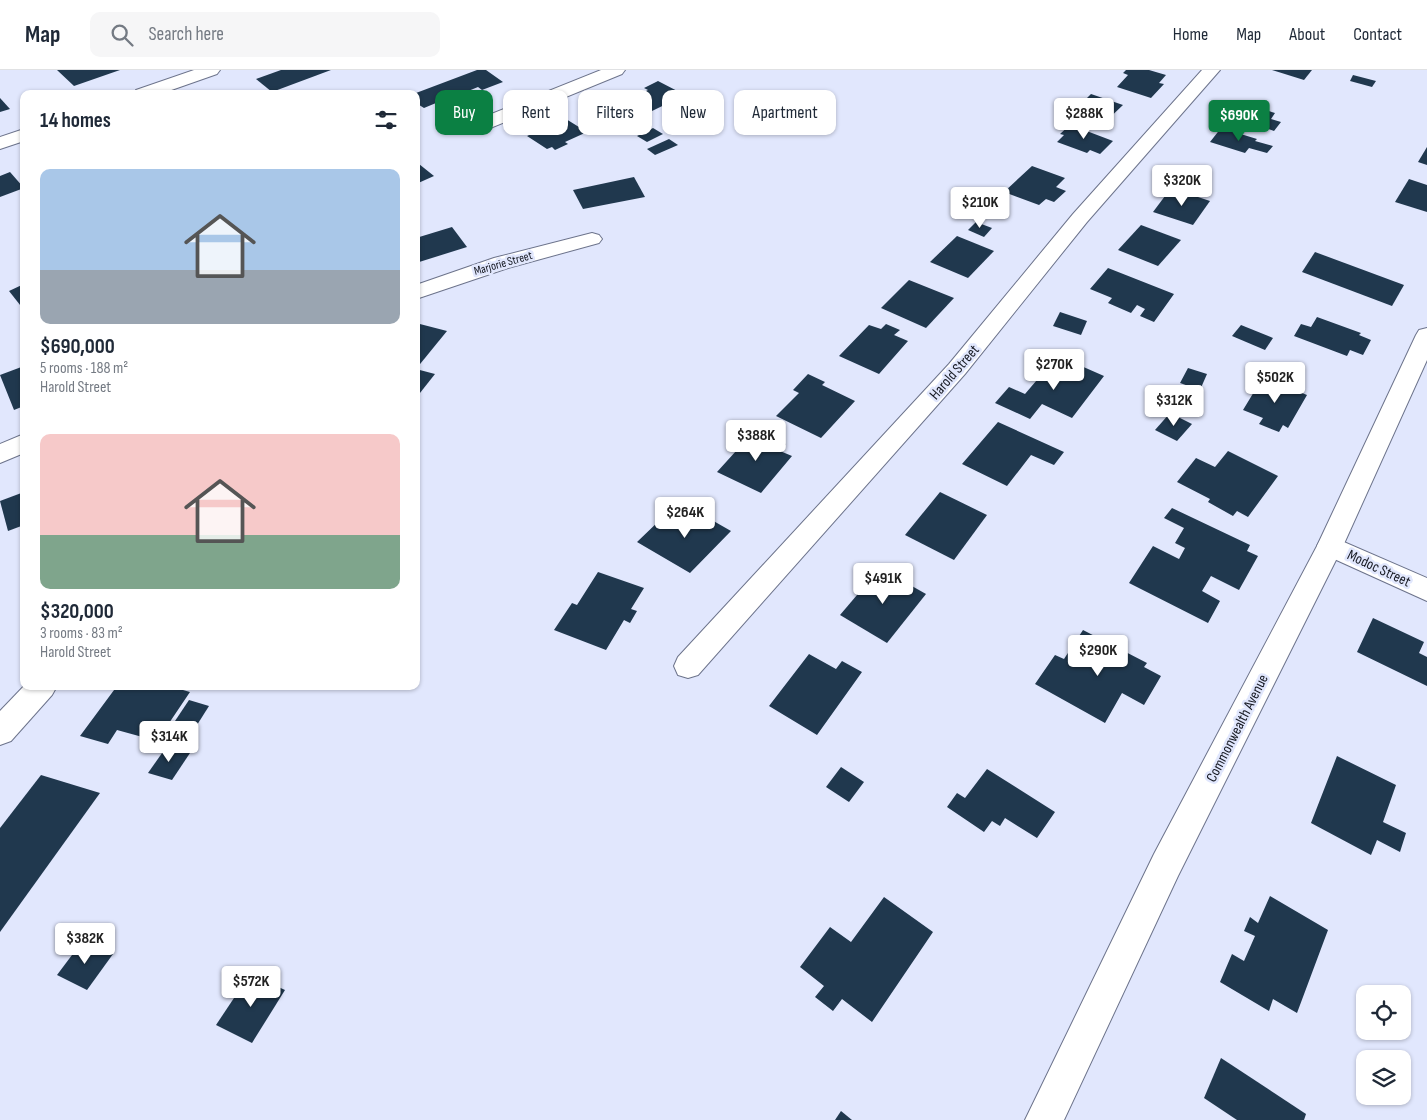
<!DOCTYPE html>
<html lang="en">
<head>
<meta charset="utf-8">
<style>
  body { margin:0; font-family:"Sofia Sans Condensed",sans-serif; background:#f6f6f7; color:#1f2937; height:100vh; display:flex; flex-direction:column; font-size:19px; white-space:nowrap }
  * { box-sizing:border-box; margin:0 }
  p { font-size:16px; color:#747a83 }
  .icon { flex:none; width:28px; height:28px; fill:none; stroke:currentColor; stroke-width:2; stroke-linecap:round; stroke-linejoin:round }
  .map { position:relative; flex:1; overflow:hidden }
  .details { position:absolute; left:20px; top:20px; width:400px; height:600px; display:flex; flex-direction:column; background:#fff; border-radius:10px; box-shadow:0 1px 4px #0004 }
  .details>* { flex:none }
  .guide { position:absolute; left:435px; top:20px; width:475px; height:45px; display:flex; gap:10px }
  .buttons { position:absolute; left:1356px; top:915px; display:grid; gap:10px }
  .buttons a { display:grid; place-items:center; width:55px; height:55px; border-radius:10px; background:#fff; box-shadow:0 1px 4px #0004; font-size:25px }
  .price { position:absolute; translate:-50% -42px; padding:0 11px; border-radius:5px; background:#fff; color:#222; font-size:16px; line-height:32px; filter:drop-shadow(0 1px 2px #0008) }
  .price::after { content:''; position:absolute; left:50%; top:30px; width:15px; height:11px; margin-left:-8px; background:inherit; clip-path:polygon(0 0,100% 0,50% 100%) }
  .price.current { background:#0b8043; color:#fff }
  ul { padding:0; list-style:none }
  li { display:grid; align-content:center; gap:10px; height:265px; padding:0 20px }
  li span { display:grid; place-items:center; height:155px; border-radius:10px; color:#555 }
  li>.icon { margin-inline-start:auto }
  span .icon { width:90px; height:90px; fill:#fffc; stroke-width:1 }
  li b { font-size:21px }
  h2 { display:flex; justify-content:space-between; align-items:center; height:60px; padding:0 20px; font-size:21px }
  .chip { padding:0 18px; border-radius:10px; background:#fff; box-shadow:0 1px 4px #0004; font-size:18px; line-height:45px }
  .chip.current { background:#0b8043; color:#fff }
  header { display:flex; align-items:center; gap:30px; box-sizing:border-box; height:70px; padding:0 25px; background:#fff; border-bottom:1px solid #e0e1e3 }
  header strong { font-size:24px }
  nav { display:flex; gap:28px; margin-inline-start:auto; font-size:18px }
  .search { width:350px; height:45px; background:#f6f6f7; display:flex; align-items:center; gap:12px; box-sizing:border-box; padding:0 18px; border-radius:10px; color:#747a83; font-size:19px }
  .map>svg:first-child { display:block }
</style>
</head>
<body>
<header>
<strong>Map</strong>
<div class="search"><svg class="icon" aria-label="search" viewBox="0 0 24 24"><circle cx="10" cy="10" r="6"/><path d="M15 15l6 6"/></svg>Search here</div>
<nav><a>Home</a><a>Map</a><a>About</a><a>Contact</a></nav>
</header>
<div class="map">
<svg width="1427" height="1050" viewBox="0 0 1427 1050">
  <rect width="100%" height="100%" fill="#e1e7fd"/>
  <!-- building -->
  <g fill="#20384e">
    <polygon points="57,0 120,0 74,16"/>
    <polygon points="281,0 331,0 272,22 256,9"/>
    <polygon points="477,0 486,0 503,12 482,20 478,17 451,28 455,31 440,36 436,33 424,38 416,33 416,23"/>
    <polygon points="1126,0 1149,0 1166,5 1159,13 1164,14 1151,28 1117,17 1128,5 1123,3"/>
    <polygon points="1272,0 1312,0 1304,10"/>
    <polygon points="1353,5 1376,11 1372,17 1350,11"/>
    <polygon points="658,11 685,25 652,41 630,29 648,20 644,18"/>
    <polygon points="1091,24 1123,35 1102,55 1078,46 1081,43 1075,41 1077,39 1064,35 1071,28 1083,32"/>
    <polygon points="0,28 10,39 0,42"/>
    <polygon points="1241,33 1275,43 1271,49 1281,52 1274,61 1231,46"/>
    <polygon points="566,49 587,62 565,72 568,74 555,80 552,77 547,79 527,66 540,60 534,57 550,50 556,53"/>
    <polygon points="1072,53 1086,59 1084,60 1113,71 1100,84 1090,80 1087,83 1057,72 1064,65 1060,64"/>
    <polygon points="653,58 663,64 647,72 637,66"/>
    <polygon points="1221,58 1257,69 1255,71 1273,76 1267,83 1249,78 1245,83 1210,72"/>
    <polygon points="669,69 678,75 655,85 647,79"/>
    <polygon points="1427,77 1427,95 1418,92"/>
    <polygon points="419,94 434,106 416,114 416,95"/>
    <polygon points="1032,96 1065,108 1056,117 1066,121 1054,132 1046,129 1039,135 1004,122"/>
    <polygon points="10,102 24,118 0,127 0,106"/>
    <polygon points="634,107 645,127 583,139 573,120"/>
    <polygon points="1409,109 1427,115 1427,142 1395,132"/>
    <polygon points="1171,118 1210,131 1193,155 1153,142"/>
    <polygon points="976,152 992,158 984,167 968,160"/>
    <polygon points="1141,155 1181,170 1158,196 1118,180"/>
    <polygon points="452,157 467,177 416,193 416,168"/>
    <polygon points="957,166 994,181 968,208 930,192"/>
    <polygon points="1315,182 1404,215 1392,236 1302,202"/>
    <polygon points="1108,198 1174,224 1154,252 1140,246 1145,239 1137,235 1131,243 1108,233 1112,228 1090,219"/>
    <polygon points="909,210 954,228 926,258 881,238"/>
    <polygon points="24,214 24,240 9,221"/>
    <polygon points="1060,242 1087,251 1081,265 1053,256"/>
    <polygon points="1317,247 1361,263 1359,265 1371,270 1363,285 1350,280 1347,286 1294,266 1301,254 1311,257"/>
    <polygon points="416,253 447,261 416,299"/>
    <polygon points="886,254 900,260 894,265 908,271 879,304 839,286 869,255 881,259"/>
    <polygon points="1241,255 1273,268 1265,280 1232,266"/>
    <polygon points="1063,288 1104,306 1072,348 1042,334 1030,349 995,333 1009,317 1025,324 1042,304 1048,306"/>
    <polygon points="24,296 24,336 14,340 0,305"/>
    <polygon points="1188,298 1207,304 1200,320 1180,313"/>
    <polygon points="416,299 435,304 416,328"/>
    <polygon points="808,304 825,312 822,315 855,331 821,368 776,346 799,323 793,320"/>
    <polygon points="1263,307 1307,325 1288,358 1283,355 1279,362 1259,354 1263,348 1243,340"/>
    <polygon points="1170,343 1192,354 1177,371 1155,360"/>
    <polygon points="998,352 1064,382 1054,395 1031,385 1007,416 962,394"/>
    <polygon points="755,360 786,374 780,381 792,386 761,423 717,402"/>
    <polygon points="1228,381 1278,406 1248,447 1237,441 1233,446 1208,432 1210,429 1177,412 1196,388 1215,397"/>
    <polygon points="24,422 24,455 8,461 0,431"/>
    <polygon points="940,422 987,445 954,490 905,465"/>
    <polygon points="689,437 731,461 690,503 637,472 662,448 672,453"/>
    <polygon points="1172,438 1250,475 1247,481 1258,486 1239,520 1211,506 1202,521 1220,531 1208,553 1129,513 1153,476 1179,489 1185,478 1175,473 1184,458 1164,448"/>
    <polygon points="880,498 926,524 887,573 840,545"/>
    <polygon points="598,502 644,518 631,539 637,541 630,553 624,550 606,580 554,560 572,533 577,535"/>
    <polygon points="1373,548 1424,572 1419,583 1427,587 1427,616 1357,582"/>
    <polygon points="1083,560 1147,593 1144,597 1161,606 1144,635 1122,623 1105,653 1035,614 1055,585 1064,589"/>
    <polygon points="809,584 836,599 842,591 862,602 817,665 769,636"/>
    <polygon points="117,616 169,616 190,622 157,671 117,660 108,674 80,666"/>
    <polygon points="189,630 209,636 185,674 163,669"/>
    <polygon points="167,676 190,683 172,710 148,703"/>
    <polygon points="1337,686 1396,715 1383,752 1406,763 1400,782 1377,770 1371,785 1311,753"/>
    <polygon points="841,697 864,712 849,732 826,717"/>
    <polygon points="987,699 1055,742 1037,768 1005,748 1000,756 992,751 984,762 947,737 957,723 965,728"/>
    <polygon points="41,705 100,723 0,862 0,758"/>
    <polygon points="1270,826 1328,860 1297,943 1273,929 1269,941 1220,912 1232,884 1244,891 1255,866 1244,861 1250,847 1258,853"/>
    <polygon points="884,827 933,862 872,952 842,929 833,941 815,927 824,916 800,897 830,857 851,872"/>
    <polygon points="84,869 113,884 87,920 57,905"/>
    <polygon points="250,904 285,920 252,973 216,955"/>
    <polygon points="1221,988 1306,1044 1304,1050 1237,1050 1204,1028"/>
    <polygon points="841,1041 852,1050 835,1050"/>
  </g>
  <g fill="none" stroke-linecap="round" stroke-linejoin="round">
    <!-- minor casing -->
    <g stroke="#6c738b" stroke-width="2">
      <g id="minor">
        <polygon points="194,0 220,0 217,4 160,24 133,24 136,20"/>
        <polygon points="601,0 625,0 622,4 478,63 464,63 462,59 464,55"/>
        <polygon points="1202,0 1220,0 1087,152 965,304 698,605 688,608 678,605 674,596 678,587 949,294 1073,144"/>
        <polygon points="24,59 24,71 0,79 0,67"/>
        <polygon points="592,163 599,165 602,169 599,173 508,198 416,229 416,215 494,188"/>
        <polygon points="24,364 24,383 0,393 0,374"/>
        <polygon points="1330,466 1427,508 1427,531 1321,483 1317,476 1321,469"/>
        <polygon points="24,616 57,616 52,625 11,671 0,675 0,641"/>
      </g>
    </g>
    <!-- tertiary casing -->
    <g stroke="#6c738b" stroke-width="2">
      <polygon id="tertiary" points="1427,258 1427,290 1343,476 1178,806 1064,1050 1025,1050 1154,784 1317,476 1416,265 1419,260"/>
    </g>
    <!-- minor -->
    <use href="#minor" fill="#fff" fill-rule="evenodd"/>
    <!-- tertiary -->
    <use href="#tertiary" fill="#fff" fill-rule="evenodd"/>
  </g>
  <g text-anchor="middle" stroke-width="5" stroke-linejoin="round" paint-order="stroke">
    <!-- far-street labels -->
    <g font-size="12" fill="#161922" stroke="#e1e7fd">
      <text transform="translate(503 193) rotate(-16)" y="4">Marjorie Street</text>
    </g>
    <!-- street labels -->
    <g font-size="15" fill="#161922" stroke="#e1e7fd">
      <text transform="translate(954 302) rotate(-49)" y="5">Harold Street</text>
      <text transform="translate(1379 498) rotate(25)" y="5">Modoc Street</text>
      <text transform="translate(1237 658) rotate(-63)" y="5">Commonwealth Avenue</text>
    </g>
  </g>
</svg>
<div class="buttons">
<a><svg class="icon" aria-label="locate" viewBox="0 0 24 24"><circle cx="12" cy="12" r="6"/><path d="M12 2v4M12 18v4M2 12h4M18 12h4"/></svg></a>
<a><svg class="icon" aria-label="layers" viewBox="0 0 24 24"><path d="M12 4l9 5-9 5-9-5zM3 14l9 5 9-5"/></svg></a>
</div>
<b class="price" style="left:1084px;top:70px">$288K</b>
<b class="price current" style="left:1239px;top:72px">$690K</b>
<b class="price" style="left:1182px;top:137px">$320K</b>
<b class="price" style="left:980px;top:159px">$210K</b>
<b class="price" style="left:1054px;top:321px">$270K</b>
<b class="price" style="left:1275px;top:334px">$502K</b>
<b class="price" style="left:1174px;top:357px">$312K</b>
<b class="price" style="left:756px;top:392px">$388K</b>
<b class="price" style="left:685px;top:469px">$264K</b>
<b class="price" style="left:883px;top:535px">$491K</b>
<b class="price" style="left:1098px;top:607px">$290K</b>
<b class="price" style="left:169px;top:693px">$314K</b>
<b class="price" style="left:85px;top:895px">$382K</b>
<b class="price" style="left:251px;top:938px">$572K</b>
<div class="guide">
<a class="chip current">Buy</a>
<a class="chip">Rent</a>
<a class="chip">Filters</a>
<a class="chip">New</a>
<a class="chip">Apartment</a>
</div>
<section class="details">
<h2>14 homes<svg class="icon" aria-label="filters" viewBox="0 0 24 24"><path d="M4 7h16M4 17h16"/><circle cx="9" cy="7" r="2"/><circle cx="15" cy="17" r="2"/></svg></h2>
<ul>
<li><span style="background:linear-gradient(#a9c7e8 65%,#9aa5b1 0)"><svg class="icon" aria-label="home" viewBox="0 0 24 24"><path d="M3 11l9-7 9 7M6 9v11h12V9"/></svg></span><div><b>$690,000</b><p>5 rooms · 188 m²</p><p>Harold Street</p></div></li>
<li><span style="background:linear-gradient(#f6c9c9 65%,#7fa58c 0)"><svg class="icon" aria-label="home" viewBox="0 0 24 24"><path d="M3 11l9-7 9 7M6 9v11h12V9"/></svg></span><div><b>$320,000</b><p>3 rooms · 83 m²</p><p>Harold Street</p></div></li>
</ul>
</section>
</div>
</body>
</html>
